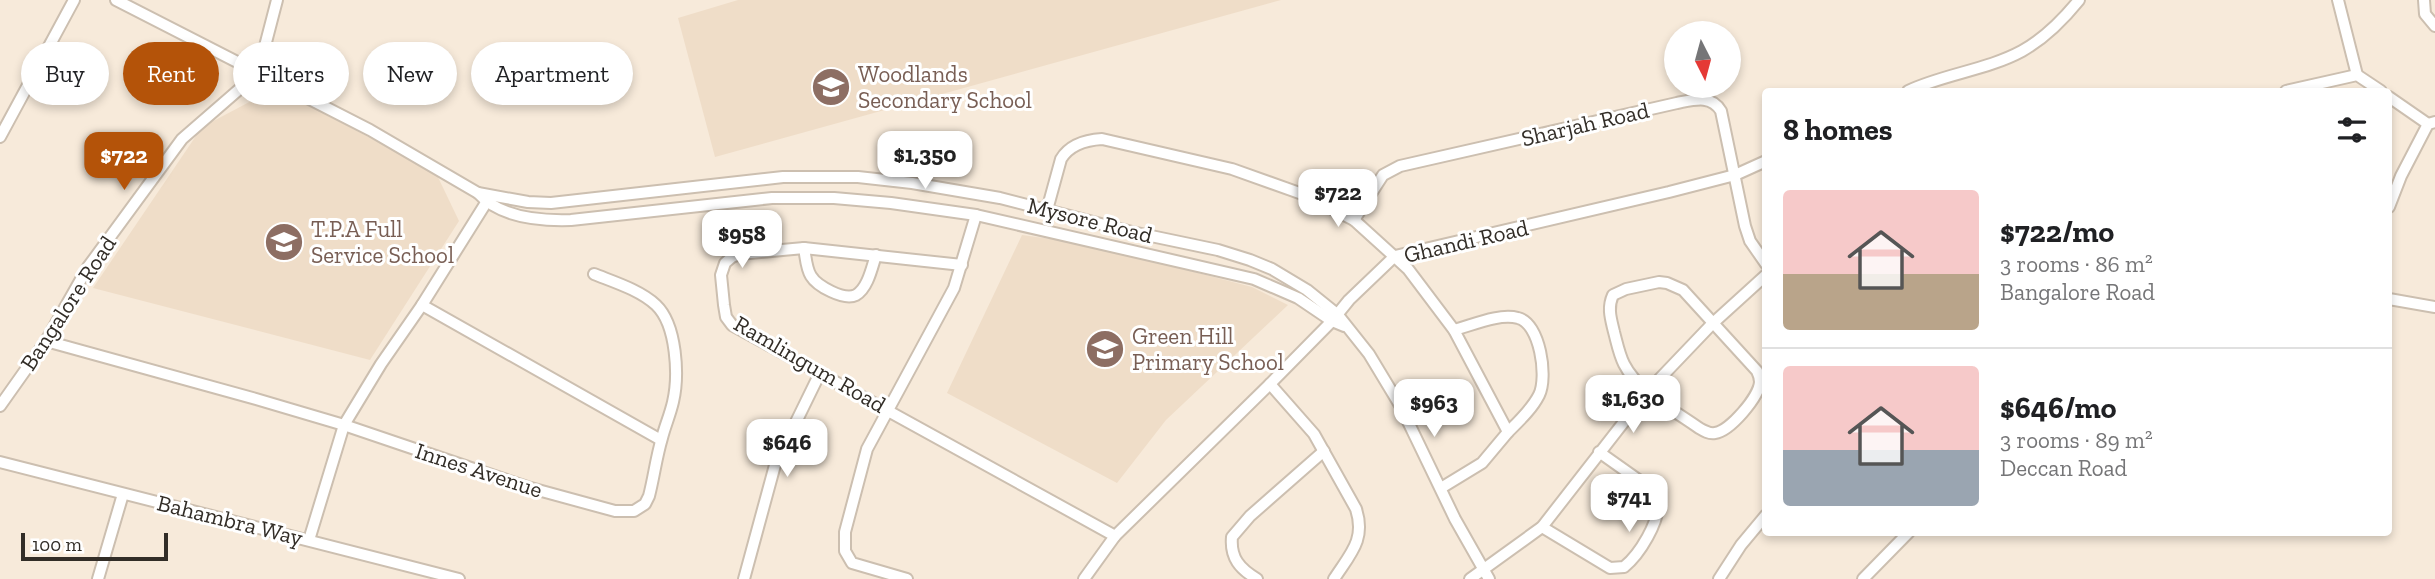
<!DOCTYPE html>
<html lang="en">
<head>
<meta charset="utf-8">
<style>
  body { margin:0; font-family:"Zilla Slab",serif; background:#f2f2f2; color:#202124; height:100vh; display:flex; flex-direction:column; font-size:26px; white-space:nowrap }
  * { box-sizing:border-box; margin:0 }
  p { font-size:23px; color:#757577 }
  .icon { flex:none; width:38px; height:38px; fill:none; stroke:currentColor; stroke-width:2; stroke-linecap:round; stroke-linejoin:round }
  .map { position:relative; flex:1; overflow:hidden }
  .panel { position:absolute; left:1762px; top:88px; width:630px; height:448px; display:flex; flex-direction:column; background:#fff; border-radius:7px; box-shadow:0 4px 10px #0003 }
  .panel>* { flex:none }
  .top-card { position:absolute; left:21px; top:42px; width:665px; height:63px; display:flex; gap:14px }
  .needle { width:46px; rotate:174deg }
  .buttons { position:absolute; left:1664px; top:21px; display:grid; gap:14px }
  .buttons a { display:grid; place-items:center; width:77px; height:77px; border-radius:50%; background:#fff; box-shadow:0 4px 10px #0003; font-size:35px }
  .scale { position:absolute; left:21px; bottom:18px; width:147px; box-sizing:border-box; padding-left:7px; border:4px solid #322d27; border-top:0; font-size:19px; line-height:24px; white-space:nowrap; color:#322d27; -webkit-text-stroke:5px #fff; paint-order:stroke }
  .price { position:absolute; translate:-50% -60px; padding:0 16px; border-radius:14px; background:#fff; color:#222; font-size:23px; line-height:46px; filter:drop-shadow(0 2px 4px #0008) }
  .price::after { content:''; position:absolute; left:50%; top:42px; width:21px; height:16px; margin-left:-10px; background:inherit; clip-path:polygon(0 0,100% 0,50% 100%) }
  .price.selected { background:#b45309; color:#fff }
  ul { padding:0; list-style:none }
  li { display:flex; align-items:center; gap:21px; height:175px; padding:0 21px }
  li+li { border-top:2px solid #e0e0e0 }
  li span { display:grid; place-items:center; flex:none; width:196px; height:140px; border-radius:7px; color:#555 }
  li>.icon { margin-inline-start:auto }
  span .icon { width:84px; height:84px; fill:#fffc; stroke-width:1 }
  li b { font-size:30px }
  h2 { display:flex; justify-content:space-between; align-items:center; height:84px; padding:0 21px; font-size:30px }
  .pill { padding:0 24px; border-radius:32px; background:#fff; box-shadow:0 4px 10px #0003; font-size:24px; line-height:63px }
  .pill.selected { background:#b45309; color:#fff }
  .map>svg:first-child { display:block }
</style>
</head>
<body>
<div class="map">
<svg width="2435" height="579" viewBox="0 0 2435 579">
  <rect width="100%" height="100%" fill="#f7eada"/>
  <!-- built -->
  <g fill="#efddc8">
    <polygon points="738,0 1281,0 715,157 678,18"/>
    <polygon points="276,88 436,173 459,221 370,360 93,288 202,127"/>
    <polygon points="1022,235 1087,244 1252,287 1288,305 1166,420 1117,483 947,393"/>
  </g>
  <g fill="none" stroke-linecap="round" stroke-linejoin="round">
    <!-- minor casing -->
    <g stroke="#ccbfb0" stroke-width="14">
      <g id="minor">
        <path d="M116,0l254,130 108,63c22,25 62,28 93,27l201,-22h62l57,5 85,12 278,64 44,19 34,23 12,5"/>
        <polyline points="2338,0 2357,75"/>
        <polyline points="2424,0 2425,14 2435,26"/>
        <path d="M1908,91c36,-17 79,-21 114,-40 23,-13 40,-30 57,-51"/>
        <polyline points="2286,91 2357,75 2381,91"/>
        <polyline points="2389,97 2428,124"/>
        <polyline points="0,137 74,0"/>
        <polyline points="478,193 528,202 551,203 783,177 858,177 912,183 1000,198 1132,232 1218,250 1250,260 1272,269 1307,290 1338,315 1369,354 1401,407 1455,519 1489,579"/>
        <polyline points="2389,207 2401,176 2428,124 2435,122"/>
        <path d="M1047,210l14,-51c9,-15 25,-19 41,-20l130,30 73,26 49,25 54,49 46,61 54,102 -26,31 -41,25"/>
        <path d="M1354,220l29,-45 17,-9 277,-63c16,-3 34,-9 44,8l24,115 5,15 16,23"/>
        <path d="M804,248c2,10 2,20 7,28 6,10 33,25 45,19 12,-7 16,-28 20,-40"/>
        <polyline points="962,265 804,248 739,254 732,257 725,263 721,275 724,305 726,317 732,325 1115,536"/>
        <path d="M1659,282l8,1 16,7 74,81c2,4 3,7 3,11 -1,15 -30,49 -45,51 -6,1 -11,-2 -16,-5 -25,-18 -61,-36 -75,-64 -5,-10 -7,-21 -10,-32 -3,-13 -7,-24 -1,-37l13,-6z"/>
        <polyline points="2389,299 2435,307"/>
        <polyline points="422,305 661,440"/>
        <path d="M1454,330c19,-5 45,-17 64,-12 22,5 30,59 21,77 -7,14 -20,26 -31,37"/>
        <path d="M46,341l210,58 88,26 183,62 88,24h19l11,-7 4,-8c5,-19 7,-38 13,-58 3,-12 8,-23 11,-36 6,-26 4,-77 -17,-97 -16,-15 -42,-23 -62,-31"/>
        <path d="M1270,384l44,50 42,75c10,31 -6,45 -22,70"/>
        <polyline points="0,406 46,341 88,267 182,139 258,73 277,0"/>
        <polyline points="0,462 459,579"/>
        <path d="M1542,527l68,41 14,-1c15,-12 36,-45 34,-66l-11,-15 -48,-34"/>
        <polyline points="309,540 344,425 381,364 422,305 489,198"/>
        <polyline points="98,579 123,494"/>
        <polyline points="744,579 775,465 819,375"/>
        <polyline points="907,579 852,563 845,551 845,532 867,449 954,288 976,215"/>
        <polyline points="1084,579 1115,536 1270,384 1332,321 1349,300 1395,256 1669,192 1735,175 1766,161"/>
        <path d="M1257,579c-17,-10 -27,-21 -25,-42l18,-21 74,-65"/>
        <polyline points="1470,579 1542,527 1648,391 1712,324 1766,275"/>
        <polyline points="1719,579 1741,545 1766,515"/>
        <polyline points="1863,579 1909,532"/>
      </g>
    </g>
    <!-- minor -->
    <use href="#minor" stroke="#fff" stroke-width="10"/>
  </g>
  <!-- icons -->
  <defs>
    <g id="school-disc" transform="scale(2.0125)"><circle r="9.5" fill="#8d6e63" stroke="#fff"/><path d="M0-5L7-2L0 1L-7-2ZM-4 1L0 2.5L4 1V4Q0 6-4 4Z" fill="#fff"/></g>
  </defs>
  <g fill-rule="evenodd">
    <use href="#school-disc" x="831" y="87"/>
    <use href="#school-disc" x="284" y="242"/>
    <use href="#school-disc" x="1105" y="349"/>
  </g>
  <g text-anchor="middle" stroke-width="6" stroke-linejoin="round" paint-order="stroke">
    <!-- education labels -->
    <g font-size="23" fill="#785e54" stroke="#fff" text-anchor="start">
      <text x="858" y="82">Woodlands<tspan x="858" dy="26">Secondary School</tspan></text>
      <text x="311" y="237">T.P.A Full<tspan x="311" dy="26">Service School</tspan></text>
      <text x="1132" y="344">Green Hill<tspan x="1132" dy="26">Primary School</tspan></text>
    </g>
    <!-- street labels -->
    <g font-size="23" fill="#322d27" stroke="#fff">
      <text transform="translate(1585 124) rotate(-13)" y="8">Sharjah Road</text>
      <text transform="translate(1090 220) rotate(14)" y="8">Mysore Road</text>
      <text transform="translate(1466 241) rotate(-13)" y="8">Ghandi Road</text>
      <text transform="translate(68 303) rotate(-57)" y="8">Bangalore Road</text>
      <text transform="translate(810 364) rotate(30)" y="8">Ramlingum Road</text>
      <text transform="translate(479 470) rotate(18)" y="8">Innes Avenue</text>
      <text transform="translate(230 520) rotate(14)" y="8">Bahambra Way</text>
    </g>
  </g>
</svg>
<div class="buttons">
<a><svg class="needle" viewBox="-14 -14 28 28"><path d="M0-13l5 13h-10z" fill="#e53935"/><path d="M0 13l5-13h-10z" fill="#757577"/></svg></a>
</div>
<div class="scale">100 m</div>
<b class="price" style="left:925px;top:191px">$1,350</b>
<b class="price selected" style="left:124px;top:192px">$722</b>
<b class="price" style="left:1338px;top:229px">$722</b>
<b class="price" style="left:742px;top:270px">$958</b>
<b class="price" style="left:1633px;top:435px">$1,630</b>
<b class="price" style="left:1434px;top:439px">$963</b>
<b class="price" style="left:787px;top:479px">$646</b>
<b class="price" style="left:1629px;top:534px">$741</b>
<div class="top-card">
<a class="pill">Buy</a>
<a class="pill selected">Rent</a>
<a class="pill">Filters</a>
<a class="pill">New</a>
<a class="pill">Apartment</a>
</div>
<section class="panel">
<h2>8 homes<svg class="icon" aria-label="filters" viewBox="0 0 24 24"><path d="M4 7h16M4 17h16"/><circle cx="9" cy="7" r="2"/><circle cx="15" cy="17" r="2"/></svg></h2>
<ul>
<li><span style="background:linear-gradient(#f6c9c9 60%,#b9a48a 0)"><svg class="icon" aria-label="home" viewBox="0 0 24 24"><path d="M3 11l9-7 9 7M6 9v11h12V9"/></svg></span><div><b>$722/mo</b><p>3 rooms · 86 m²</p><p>Bangalore Road</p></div></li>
<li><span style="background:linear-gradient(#f6c9c9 60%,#9aa5b1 0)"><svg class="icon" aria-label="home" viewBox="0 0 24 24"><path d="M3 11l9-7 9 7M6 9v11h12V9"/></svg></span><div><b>$646/mo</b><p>3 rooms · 89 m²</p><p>Deccan Road</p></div></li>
</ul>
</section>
</div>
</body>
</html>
